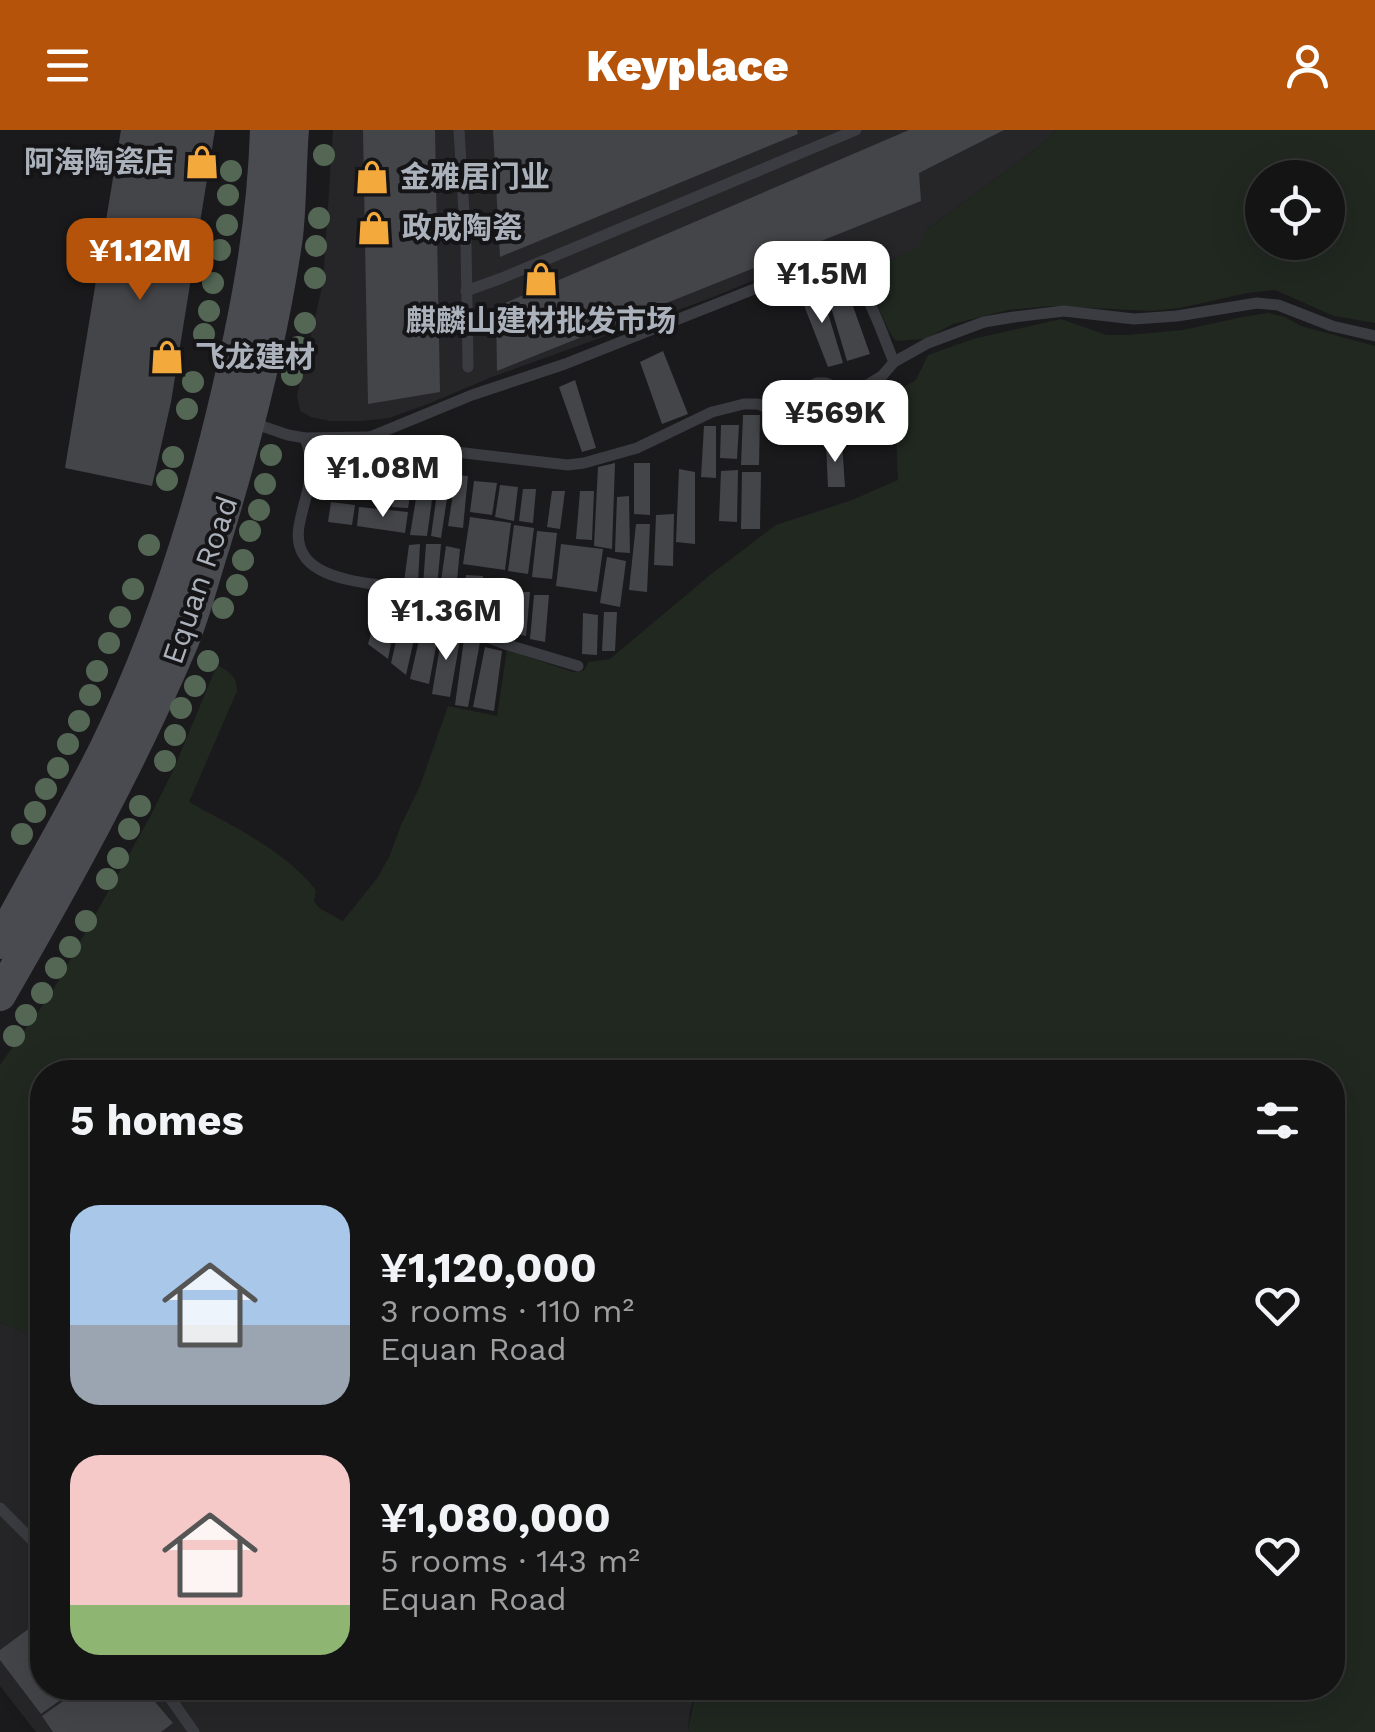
<!DOCTYPE html>
<html lang="en">
<head>
<meta charset="utf-8">
<style>
  body { margin:0; font-family:"Work Sans","Noto Sans SC",sans-serif; background:#1d1d1e; color:#f1f3f6; height:100vh; display:flex; flex-direction:column; font-size:38px; white-space:nowrap }
  * { box-sizing:border-box; margin:0 }
  p { font-size:32px; color:#9d9ea0 }
  .icon { flex:none; width:55px; height:55px; fill:none; stroke:currentColor; stroke-width:2; stroke-linecap:round; stroke-linejoin:round }
  .map { position:relative; flex:1; overflow:hidden }
  .drawer { position:absolute; left:30px; top:930px; width:1315px; height:640px; display:flex; flex-direction:column; background:#141415; border-radius:40px; box-shadow:0 10px 40px #0002,0 0 0 2px #333334 }
  .drawer>* { flex:none }
  .buttons { position:absolute; left:1245px; top:30px; display:grid; gap:20px }
  .buttons a { display:grid; place-items:center; width:100px; height:100px; border-radius:50%; background:#141415; box-shadow:0 10px 40px #0002,0 0 0 2px #333334; font-size:50px }
  .price { position:absolute; translate:-50% -85px; padding:0 22px; border-radius:20px; background:#fff; color:#222; font-size:32px; line-height:65px; filter:drop-shadow(0 2px 5px #0008) }
  .price::after { content:''; position:absolute; left:50%; top:60px; width:30px; height:22px; margin-left:-15px; background:inherit; clip-path:polygon(0 0,100% 0,50% 100%) }
  .price.active { background:#b45309; color:#fff }
  ul { padding:0; list-style:none }
  li { display:flex; align-items:center; gap:30px; height:250px; padding:0 40px }
  li span { display:grid; place-items:center; flex:none; width:280px; height:200px; border-radius:30px; color:#555 }
  li>.icon { margin-inline-start:auto }
  span .icon { width:120px; height:120px; fill:#fffc; stroke-width:1 }
  li b { font-size:42px }
  h2 { display:flex; justify-content:space-between; align-items:center; height:120px; padding:0 40px; font-size:42px }
  header { display:flex; justify-content:space-between; align-items:center; height:130px; padding:0 40px; background:#b45309; color:#fff; font-size:45px; font-weight:800 }
  .map>svg:first-child { display:block }
</style>
</head>
<body>
<header><svg class="icon" aria-label="menu" viewBox="0 0 24 24"><path d="M4 6h16M4 12h16M4 18h16"/></svg>Keyplace<svg class="icon" aria-label="person" viewBox="0 0 24 24"><circle cx="12" cy="8" r="4"/><path d="M4 21q1-7 8-7t8 7"/></svg></header>
<div class="map">
<svg width="1375" height="1602" viewBox="0 0 1375 1602">
  <rect width="100%" height="100%" fill="#1a1a1c"/>
  <!-- built -->
  <g fill="#262629">
    <polygon points="333,0 1056,0 1036,19 927,99 919,117 863,144 844,113 711,168 492,247 428,274 389,288 361,291 330,291 311,287 300,281 297,265 323,153"/>
    <polygon points="0,1192 42,1209 42,1558 610,1558 675,1572 697,1558 690,1581 688,1599 691,1602 36,1602 0,1556"/>
  </g>
  <!-- green -->
  <g fill="#202820" fill-rule="evenodd">
    <path d="M1056,0h319v193l-41,-7 -59,-26 -28,3 -67,15 -28,3 -102,-5 -42,4 -55,14 -28,15 -29,2 -6,-8 -27,-59 55,-27 9,-18 109,-80zM1262,48h66v64h-66z"/>
    <path d="M1268,183l17,4 16,9 74,20v1386h-684l-3,-3 9,-41h635v-616h-1290v267l-42,-17v-257l52,-73 99,-177 21,-42 45,-108c13,7 20,11 20,26l-48,111c45,25 94,47 127,88l-2,11 5,7 24,13 35,-44 12,-22 11,-30 19,-39 28,-80 49,10 10,-66 66,22c9,0 13,-1 15,-10l22,-3 100,-84 66,-50 76,-25 46,-20 -2,-42 3,-48 17,-10 12,-25 45,-16 88,-20 46,16h21l55,-5 59,-13z"/>
  </g>
  <!-- building -->
  <g fill="#444549">
    <polygon points="121,0 215,0 171,272 152,356 65,338"/>
    <polygon points="363,0 435,0 440,262 368,274"/>
    <polygon points="493,0 797,0 798,4 500,127"/>
    <polygon points="909,0 1004,0 919,43 921,71 497,241 496,177"/>
    <polygon points="844,151 870,224 847,231 825,157"/>
    <polygon points="820,157 843,233 828,237 800,165"/>
    <polygon points="663,221 688,284 662,294 640,232"/>
    <polygon points="575,250 596,318 582,322 559,257"/>
    <polygon points="824,268 824,308 807,308 809,269"/>
    <polygon points="743,285 760,285 759,335 741,335"/>
    <polygon points="721,295 739,295 737,329 720,328"/>
    <polygon points="704,296 716,296 716,348 701,347"/>
    <polygon points="842,312 845,357 828,357 826,313"/>
    <polygon points="380,332 396,333 390,376 374,374"/>
    <polygon points="615,333 612,419 594,416 598,337"/>
    <polygon points="634,333 650,333 650,385 634,384"/>
    <polygon points="399,335 415,337 408,378 392,377"/>
    <polygon points="421,338 436,341 427,406 410,405"/>
    <polygon points="679,339 695,342 695,414 676,412"/>
    <polygon points="738,340 737,392 719,391 721,341"/>
    <polygon points="440,341 451,342 441,408 431,406"/>
    <polygon points="742,342 761,342 760,399 741,399"/>
    <polygon points="456,345 468,346 463,398 448,396"/>
    <polygon points="474,351 497,353 492,385 470,382"/>
    <polygon points="500,355 518,357 514,391 495,387"/>
    <polygon points="523,359 536,359 533,393 519,391"/>
    <polygon points="552,361 565,361 560,399 547,397"/>
    <polygon points="580,361 594,361 592,410 576,409"/>
    <polygon points="629,366 630,423 615,422 617,367"/>
    <polygon points="331,372 355,375 352,395 328,392"/>
    <polygon points="359,377 408,382 405,403 357,396"/>
    <polygon points="674,384 673,436 654,435 656,385"/>
    <polygon points="470,387 511,393 505,440 463,434"/>
    <polygon points="636,394 650,394 647,462 629,460"/>
    <polygon points="514,395 534,398 528,444 508,441"/>
    <polygon points="537,401 557,403 552,449 532,447"/>
    <polygon points="420,414 418,453 404,452 409,415"/>
    <polygon points="426,414 441,414 437,457 423,455"/>
    <polygon points="561,414 603,419 597,462 556,456"/>
    <polygon points="446,416 460,419 456,461 440,458"/>
    <polygon points="607,427 626,431 620,477 600,473"/>
    <polygon points="466,445 483,446 477,494 460,491"/>
    <polygon points="508,449 505,501 487,498 492,450"/>
    <polygon points="515,462 530,462 526,506 511,503"/>
    <polygon points="383,464 400,469 388,529 368,514"/>
    <polygon points="534,465 549,465 545,512 530,509"/>
    <polygon points="406,468 423,470 406,545 391,533"/>
    <polygon points="428,471 444,474 429,554 410,549"/>
    <polygon points="604,482 617,482 615,521 602,521"/>
    <polygon points="583,483 598,485 597,525 582,524"/>
    <polygon points="443,498 461,504 450,567 432,564"/>
    <polygon points="464,509 480,512 468,577 455,575"/>
    <polygon points="485,517 502,521 494,581 473,577"/>
    <polygon points="42,1489 42,1558 77,1558 41,1584 0,1530 0,1520"/>
    <polygon points="82,1558 143,1558 173,1593 161,1602 53,1602 42,1586"/>
  </g>
  <g fill="none" stroke-linecap="round" stroke-linejoin="round">
    <!-- lane -->
    <g stroke="#3b3c41" stroke-width="11">
      <polyline points="459,0 466,114 468,237"/>
      <polyline points="466,161 502,148 856,0"/>
      <polyline points="250,292 288,305 305,308 369,307 447,321 568,335 584,333 637,318 712,282 744,274 758,274 770,279 782,278 791,273 807,258 817,253 826,253 846,262 856,262 882,246 894,232 928,213 984,192 1014,187 1064,181 1134,189 1177,186 1257,173 1278,175 1332,196 1375,206"/>
      <path d="M370,307l102,-42 93,-31 212,-84c16,-5 46,-15 62,-11 27,7 44,69 55,93"/>
      <path d="M305,308c13,34 2,50 -5,83 -13,54 47,59 85,65 20,3 41,6 61,11l7,10 -3,13 3,4 55,21 70,21"/>
      <polyline points="0,1378 42,1420"/>
      <polyline points="163,1558 194,1602"/>
    </g>
    <!-- secondary -->
    <g stroke="#494b51" stroke-width="32">
      <path d="M0,813c34,-65 72,-128 105,-194 52,-107 89,-219 117,-335 23,-95 41,-186 44,-284"/>
      <path d="M0,865c67,-116 128,-226 181,-349 14,-33 22,-67 33,-101 31,-101 58,-204 73,-309 4,-35 3,-71 6,-106"/>
    </g>
  </g>
  <!-- trees -->
  <g fill="#546755">
    <circle cx="324" cy="25" r="11"/>
    <circle cx="231" cy="41" r="11"/>
    <circle cx="228" cy="65" r="11"/>
    <circle cx="319" cy="88" r="11"/>
    <circle cx="227" cy="95" r="11"/>
    <circle cx="316" cy="116" r="11"/>
    <circle cx="220" cy="120" r="11"/>
    <circle cx="315" cy="148" r="11"/>
    <circle cx="213" cy="153" r="11"/>
    <circle cx="209" cy="181" r="11"/>
    <circle cx="305" cy="193" r="11"/>
    <circle cx="204" cy="204" r="11"/>
    <circle cx="298" cy="217" r="11"/>
    <circle cx="292" cy="245" r="11"/>
    <circle cx="193" cy="252" r="11"/>
    <circle cx="187" cy="279" r="11"/>
    <circle cx="271" cy="325" r="11"/>
    <circle cx="173" cy="327" r="11"/>
    <circle cx="167" cy="350" r="11"/>
    <circle cx="265" cy="354" r="11"/>
    <circle cx="259" cy="380" r="11"/>
    <circle cx="250" cy="401" r="11"/>
    <circle cx="149" cy="415" r="11"/>
    <circle cx="243" cy="430" r="11"/>
    <circle cx="237" cy="455" r="11"/>
    <circle cx="133" cy="459" r="11"/>
    <circle cx="223" cy="478" r="11"/>
    <circle cx="120" cy="487" r="11"/>
    <circle cx="109" cy="513" r="11"/>
    <circle cx="208" cy="531" r="11"/>
    <circle cx="97" cy="541" r="11"/>
    <circle cx="195" cy="556" r="11"/>
    <circle cx="90" cy="565" r="11"/>
    <circle cx="181" cy="578" r="11"/>
    <circle cx="79" cy="591" r="11"/>
    <circle cx="175" cy="605" r="11"/>
    <circle cx="68" cy="614" r="11"/>
    <circle cx="165" cy="631" r="11"/>
    <circle cx="58" cy="638" r="11"/>
    <circle cx="46" cy="659" r="11"/>
    <circle cx="140" cy="676" r="11"/>
    <circle cx="35" cy="682" r="11"/>
    <circle cx="129" cy="699" r="11"/>
    <circle cx="22" cy="704" r="11"/>
    <circle cx="118" cy="728" r="11"/>
    <circle cx="107" cy="749" r="11"/>
    <circle cx="86" cy="791" r="11"/>
    <circle cx="70" cy="817" r="11"/>
    <circle cx="56" cy="838" r="11"/>
    <circle cx="42" cy="863" r="11"/>
    <circle cx="26" cy="885" r="11"/>
    <circle cx="14" cy="906" r="11"/>
  </g>
  <!-- icons -->
  <defs>
    <g id="shop-bare" transform="scale(2.7)"><path d="M-5-2.5h2.3a2.7 3.5 0 0 1 5.4 0H5L5.5 6h-11ZM-1.5-2.5h3a1.5 2.3 0 0 0-3 0Z" fill="#f3a93b" stroke="#151517" stroke-width="2.5" paint-order="stroke"/></g>
  </defs>
  <g fill-rule="evenodd">
    <use href="#shop-bare" x="202" y="32"/>
    <use href="#shop-bare" x="372" y="47"/>
    <use href="#shop-bare" x="374" y="98"/>
    <use href="#shop-bare" x="541" y="149"/>
    <use href="#shop-bare" x="167" y="227"/>
  </g>
  <g text-anchor="middle" stroke-width="8" stroke-linejoin="round" paint-order="stroke">
    <!-- poi labels -->
    <g font-size="30" font-weight="bold" fill="#acb2bc" stroke="#151517" text-anchor="start">
      <text x="174" y="42" text-anchor="end">阿海陶瓷店</text>
      <text x="400" y="57">金雅居门业</text>
      <text x="402" y="108">政成陶瓷</text>
      <text x="541" y="201" text-anchor="middle">麒麟山建材批发市场</text>
      <text x="195" y="237">飞龙建材</text>
    </g>
    <!-- street labels -->
    <g font-size="30" fill="#acb2bc" stroke="#151517">
      <text transform="translate(200 450) rotate(-71)" y="10">Equan Road</text>
    </g>
  </g>
</svg>
<div class="buttons">
<a><svg class="icon" aria-label="locate" viewBox="0 0 24 24"><circle cx="12" cy="12" r="6"/><path d="M12 2v4M12 18v4M2 12h4M18 12h4"/></svg></a>
</div>
<b class="price active" style="left:140px;top:173px">¥1.12M</b>
<b class="price" style="left:822px;top:196px">¥1.5M</b>
<b class="price" style="left:835px;top:335px">¥569K</b>
<b class="price" style="left:383px;top:390px">¥1.08M</b>
<b class="price" style="left:446px;top:533px">¥1.36M</b>
<section class="drawer">
<h2>5 homes<svg class="icon" aria-label="filters" viewBox="0 0 24 24"><path d="M4 7h16M4 17h16"/><circle cx="9" cy="7" r="2"/><circle cx="15" cy="17" r="2"/></svg></h2>
<ul>
<li><span style="background:linear-gradient(#a9c7e8 60%,#9aa5b1 0)"><svg class="icon" aria-label="home" viewBox="0 0 24 24"><path d="M3 11l9-7 9 7M6 9v11h12V9"/></svg></span><div><b>¥1,120,000</b><p>3 rooms · 110 m²</p><p>Equan Road</p></div><svg class="icon" aria-label="heart" viewBox="0 0 24 24"><path d="M12 20l-8-8c-3-5 5-10 8-4 3-6 11-1 8 4z"/></svg></li>
<li><span style="background:linear-gradient(#f6c9c9 75%,#8fb573 0)"><svg class="icon" aria-label="home" viewBox="0 0 24 24"><path d="M3 11l9-7 9 7M6 9v11h12V9"/></svg></span><div><b>¥1,080,000</b><p>5 rooms · 143 m²</p><p>Equan Road</p></div><svg class="icon" aria-label="heart" viewBox="0 0 24 24"><path d="M12 20l-8-8c-3-5 5-10 8-4 3-6 11-1 8 4z"/></svg></li>
</ul>
</section>
</div>
</body>
</html>
